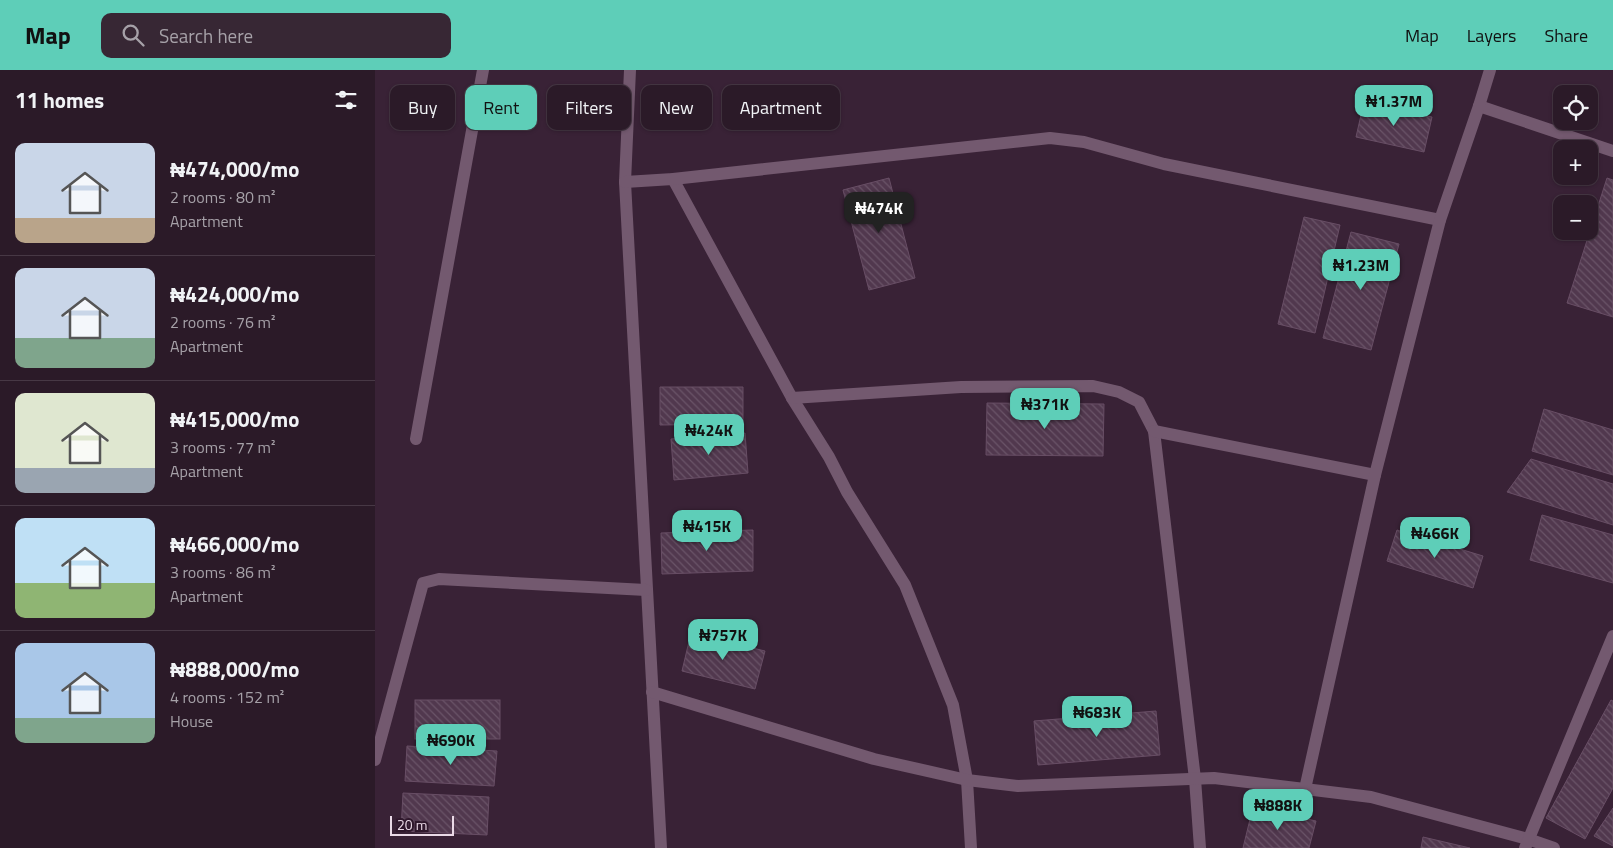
<!DOCTYPE html>
<html lang="en">
<head>
<meta charset="utf-8">
<style>
  body { margin:0; font-family:"Titillium Web",sans-serif; background:#372734; color:#f1f3f6; height:100vh; display:flex; flex-direction:column; font-size:19px; white-space:nowrap }
  * { box-sizing:border-box; margin:0 }
  p { font-size:16px; color:#a6a1a8 }
  .icon { flex:none; width:28px; height:28px; fill:none; stroke:currentColor; stroke-width:2; stroke-linecap:round; stroke-linejoin:round }
  .map { position:relative; flex:1; overflow:hidden }
  .sheet { display:flex; flex-direction:column; background:#2b1a28; width:375px }
  .sheet>* { flex:none }
  .top-card { position:absolute; left:15px; top:15px; width:475px; height:45px; display:flex; gap:10px }
  .fabs { position:absolute; left:1178px; top:15px; display:grid; gap:10px }
  .fabs a { display:grid; place-items:center; width:45px; height:45px; border-radius:10px; background:#2b1a28; box-shadow:0 1px 4px #0004,0 0 0 1px #473845; font-size:25px }
  .scale { position:absolute; left:15px; bottom:12px; width:64px; box-sizing:border-box; padding-left:5px; border:2px solid #eadae7; border-top:0; font-size:14px; line-height:18px; white-space:nowrap; color:#eadae7; -webkit-text-stroke:4px #2f182c; paint-order:stroke }
  .price { position:absolute; translate:-50% -42px; padding:0 11px; border-radius:10px; background:#5eceb8; color:#111; font-size:16px; line-height:32px; filter:drop-shadow(0 1px 2px #0008) }
  .price::after { content:''; position:absolute; left:50%; top:30px; width:15px; height:11px; margin-left:-8px; background:inherit; clip-path:polygon(0 0,100% 0,50% 100%) }
  .price.selected { background:#222; color:#fff }
  ul { padding:0; list-style:none }
  li { display:flex; align-items:center; gap:15px; height:125px; padding:0 15px }
  li+li { border-top:1px solid #473845 }
  li span { display:grid; place-items:center; flex:none; width:140px; height:100px; border-radius:10px; color:#555 }
  li>.icon { margin-inline-start:auto }
  span .icon { width:60px; height:60px; fill:#fffc; stroke-width:1 }
  li b { font-size:21px }
  h2 { display:flex; justify-content:space-between; align-items:center; height:60px; padding:0 15px; font-size:21px }
  .tag { padding:0 18px; border-radius:10px; background:#2b1a28; box-shadow:0 1px 4px #0004,0 0 0 1px #473845; font-size:18px; line-height:45px }
  .tag.selected { background:#5eceb8; color:#111 }
  header { display:flex; align-items:center; gap:30px; box-sizing:border-box; height:70px; padding:0 25px; background:#5eceb8; color:#111 }
  header strong { font-size:24px }
  nav { display:flex; gap:28px; margin-inline-start:auto; font-size:18px }
  .search { width:350px; height:45px; background:#372734; display:flex; align-items:center; gap:12px; box-sizing:border-box; padding:0 18px; border-radius:10px; color:#a6a1a8; font-size:19px }
  main { display:flex; flex:1; min-height:0 }
  .map>svg:first-child { display:block }
</style>
</head>
<body>
<header>
<strong>Map</strong>
<div class="search"><svg class="icon" aria-label="search" viewBox="0 0 24 24"><circle cx="10" cy="10" r="6"/><path d="M15 15l6 6"/></svg>Search here</div>
<nav><a>Map</a><a>Layers</a><a>Share</a></nav>
</header>
<main>
<section class="sheet">
<h2>11 homes<svg class="icon" aria-label="filters" viewBox="0 0 24 24"><path d="M4 7h16M4 17h16"/><circle cx="9" cy="7" r="2"/><circle cx="15" cy="17" r="2"/></svg></h2>
<ul>
<li><span style="background:linear-gradient(#c9d6e8 75%,#b9a48a 0)"><svg class="icon" aria-label="home" viewBox="0 0 24 24"><path d="M3 11l9-7 9 7M6 9v11h12V9"/></svg></span><div><b>₦474,000/mo</b><p>2 rooms · 80 m²</p><p>Apartment</p></div></li>
<li><span style="background:linear-gradient(#c9d6e8 70%,#7fa58c 0)"><svg class="icon" aria-label="home" viewBox="0 0 24 24"><path d="M3 11l9-7 9 7M6 9v11h12V9"/></svg></span><div><b>₦424,000/mo</b><p>2 rooms · 76 m²</p><p>Apartment</p></div></li>
<li><span style="background:linear-gradient(#dfe7d0 75%,#9aa5b1 0)"><svg class="icon" aria-label="home" viewBox="0 0 24 24"><path d="M3 11l9-7 9 7M6 9v11h12V9"/></svg></span><div><b>₦415,000/mo</b><p>3 rooms · 77 m²</p><p>Apartment</p></div></li>
<li><span style="background:linear-gradient(#bfe0f5 65%,#8fb573 0)"><svg class="icon" aria-label="home" viewBox="0 0 24 24"><path d="M3 11l9-7 9 7M6 9v11h12V9"/></svg></span><div><b>₦466,000/mo</b><p>3 rooms · 86 m²</p><p>Apartment</p></div></li>
<li><span style="background:linear-gradient(#a9c7e8 75%,#7fa58c 0)"><svg class="icon" aria-label="home" viewBox="0 0 24 24"><path d="M3 11l9-7 9 7M6 9v11h12V9"/></svg></span><div><b>₦888,000/mo</b><p>4 rooms · 152 m²</p><p>House</p></div></li>
</ul>
</section>
<div class="map">
<svg width="1238" height="778" viewBox="0 0 1238 778">
  <defs>
    <pattern id="building-back-hatch" width="6" height="6" patternUnits="userSpaceOnUse" patternTransform="scale(1.25)"><rect width="6" height="6" fill="#51384e"/><path d="M-1 5l2 2M0 0l6 6M5-1l2 2" fill="none" stroke="#6a5468"/></pattern>
  </defs>
  <rect width="100%" height="100%" fill="#392236"/>
  <!-- building -->
  <g fill="url(#building-back-hatch)" stroke="#684e65">
    <polygon points="989,32 1057,47 1049,82 981,67"/>
    <polygon points="514,108 540,208 494,220 468,120"/>
    <polygon points="1232,108 1238,110 1238,247 1192,233"/>
    <polygon points="929,147 965,155 940,263 903,254"/>
    <polygon points="976,162 1024,174 996,280 948,268"/>
    <polygon points="285,317 368,317 368,354 285,355"/>
    <polygon points="612,333 729,334 728,386 611,385"/>
    <polygon points="1169,339 1238,360 1238,405 1157,381"/>
    <polygon points="370,363 373,403 299,410 296,369"/>
    <polygon points="1156,389 1238,414 1238,455 1132,422"/>
    <polygon points="1167,445 1238,465 1238,513 1155,490"/>
    <polygon points="378,460 378,501 287,504 286,463"/>
    <polygon points="1022,460 1108,486 1098,518 1012,491"/>
    <polygon points="316,563 390,581 380,619 307,601"/>
    <rect x="40" y="630" width="85" height="39"/>
    <polygon points="1236,630 1238,631 1238,718 1210,769 1171,748"/>
    <polygon points="781,641 785,685 663,695 659,651"/>
    <polygon points="32,676 122,681 119,716 30,711"/>
    <polygon points="28,723 114,727 112,765 26,761"/>
    <polygon points="878,737 941,751 934,778 868,778"/>
    <polygon points="1238,738 1238,776 1219,766"/>
    <polygon points="1048,767 1095,778 1046,778"/>
  </g>
  <g fill="none" stroke-linecap="round" stroke-linejoin="round">
    <!-- minor -->
    <g stroke="#73596f" stroke-width="12">
      <polyline points="255,0 250,112 286,778"/>
      <polyline points="1104,36 1238,81"/>
      <polyline points="298,109 417,328 454,387 472,422 530,515 578,635 592,710 596,778"/>
      <polyline points="250,112 298,109 675,68 709,72 789,94 1065,150"/>
      <polyline points="417,328 586,317 718,316 744,322 764,332 779,361 820,709 825,778"/>
      <polyline points="779,361 1000,405"/>
      <polyline points="41,369 108,0"/>
      <polyline points="277,622 499,689 592,710 643,716 839,708 996,727 1153,769 1179,778"/>
      <polyline points="0,690 48,513 64,509 271,520"/>
      <polyline points="930,719 1000,405 1065,150 1104,36 1115,0"/>
      <polyline points="1150,778 1238,566"/>
    </g>
  </g>
</svg>
<div class="fabs">
<a><svg class="icon" aria-label="locate" viewBox="0 0 24 24"><circle cx="12" cy="12" r="6"/><path d="M12 2v4M12 18v4M2 12h4M18 12h4"/></svg></a>
<a>+</a>
<a>−</a>
</div>
<div class="scale">20 m</div>
<b class="price" style="left:1019px;top:57px">₦1.37M</b>
<b class="price selected" style="left:504px;top:164px">₦474K</b>
<b class="price" style="left:986px;top:221px">₦1.23M</b>
<b class="price" style="left:670px;top:360px">₦371K</b>
<b class="price" style="left:334px;top:386px">₦424K</b>
<b class="price" style="left:332px;top:482px">₦415K</b>
<b class="price" style="left:1060px;top:489px">₦466K</b>
<b class="price" style="left:348px;top:591px">₦757K</b>
<b class="price" style="left:722px;top:668px">₦683K</b>
<b class="price" style="left:76px;top:696px">₦690K</b>
<b class="price" style="left:903px;top:761px">₦888K</b>
<div class="top-card">
<a class="tag">Buy</a>
<a class="tag selected">Rent</a>
<a class="tag">Filters</a>
<a class="tag">New</a>
<a class="tag">Apartment</a>
</div>
</div>
</main>
</body>
</html>
